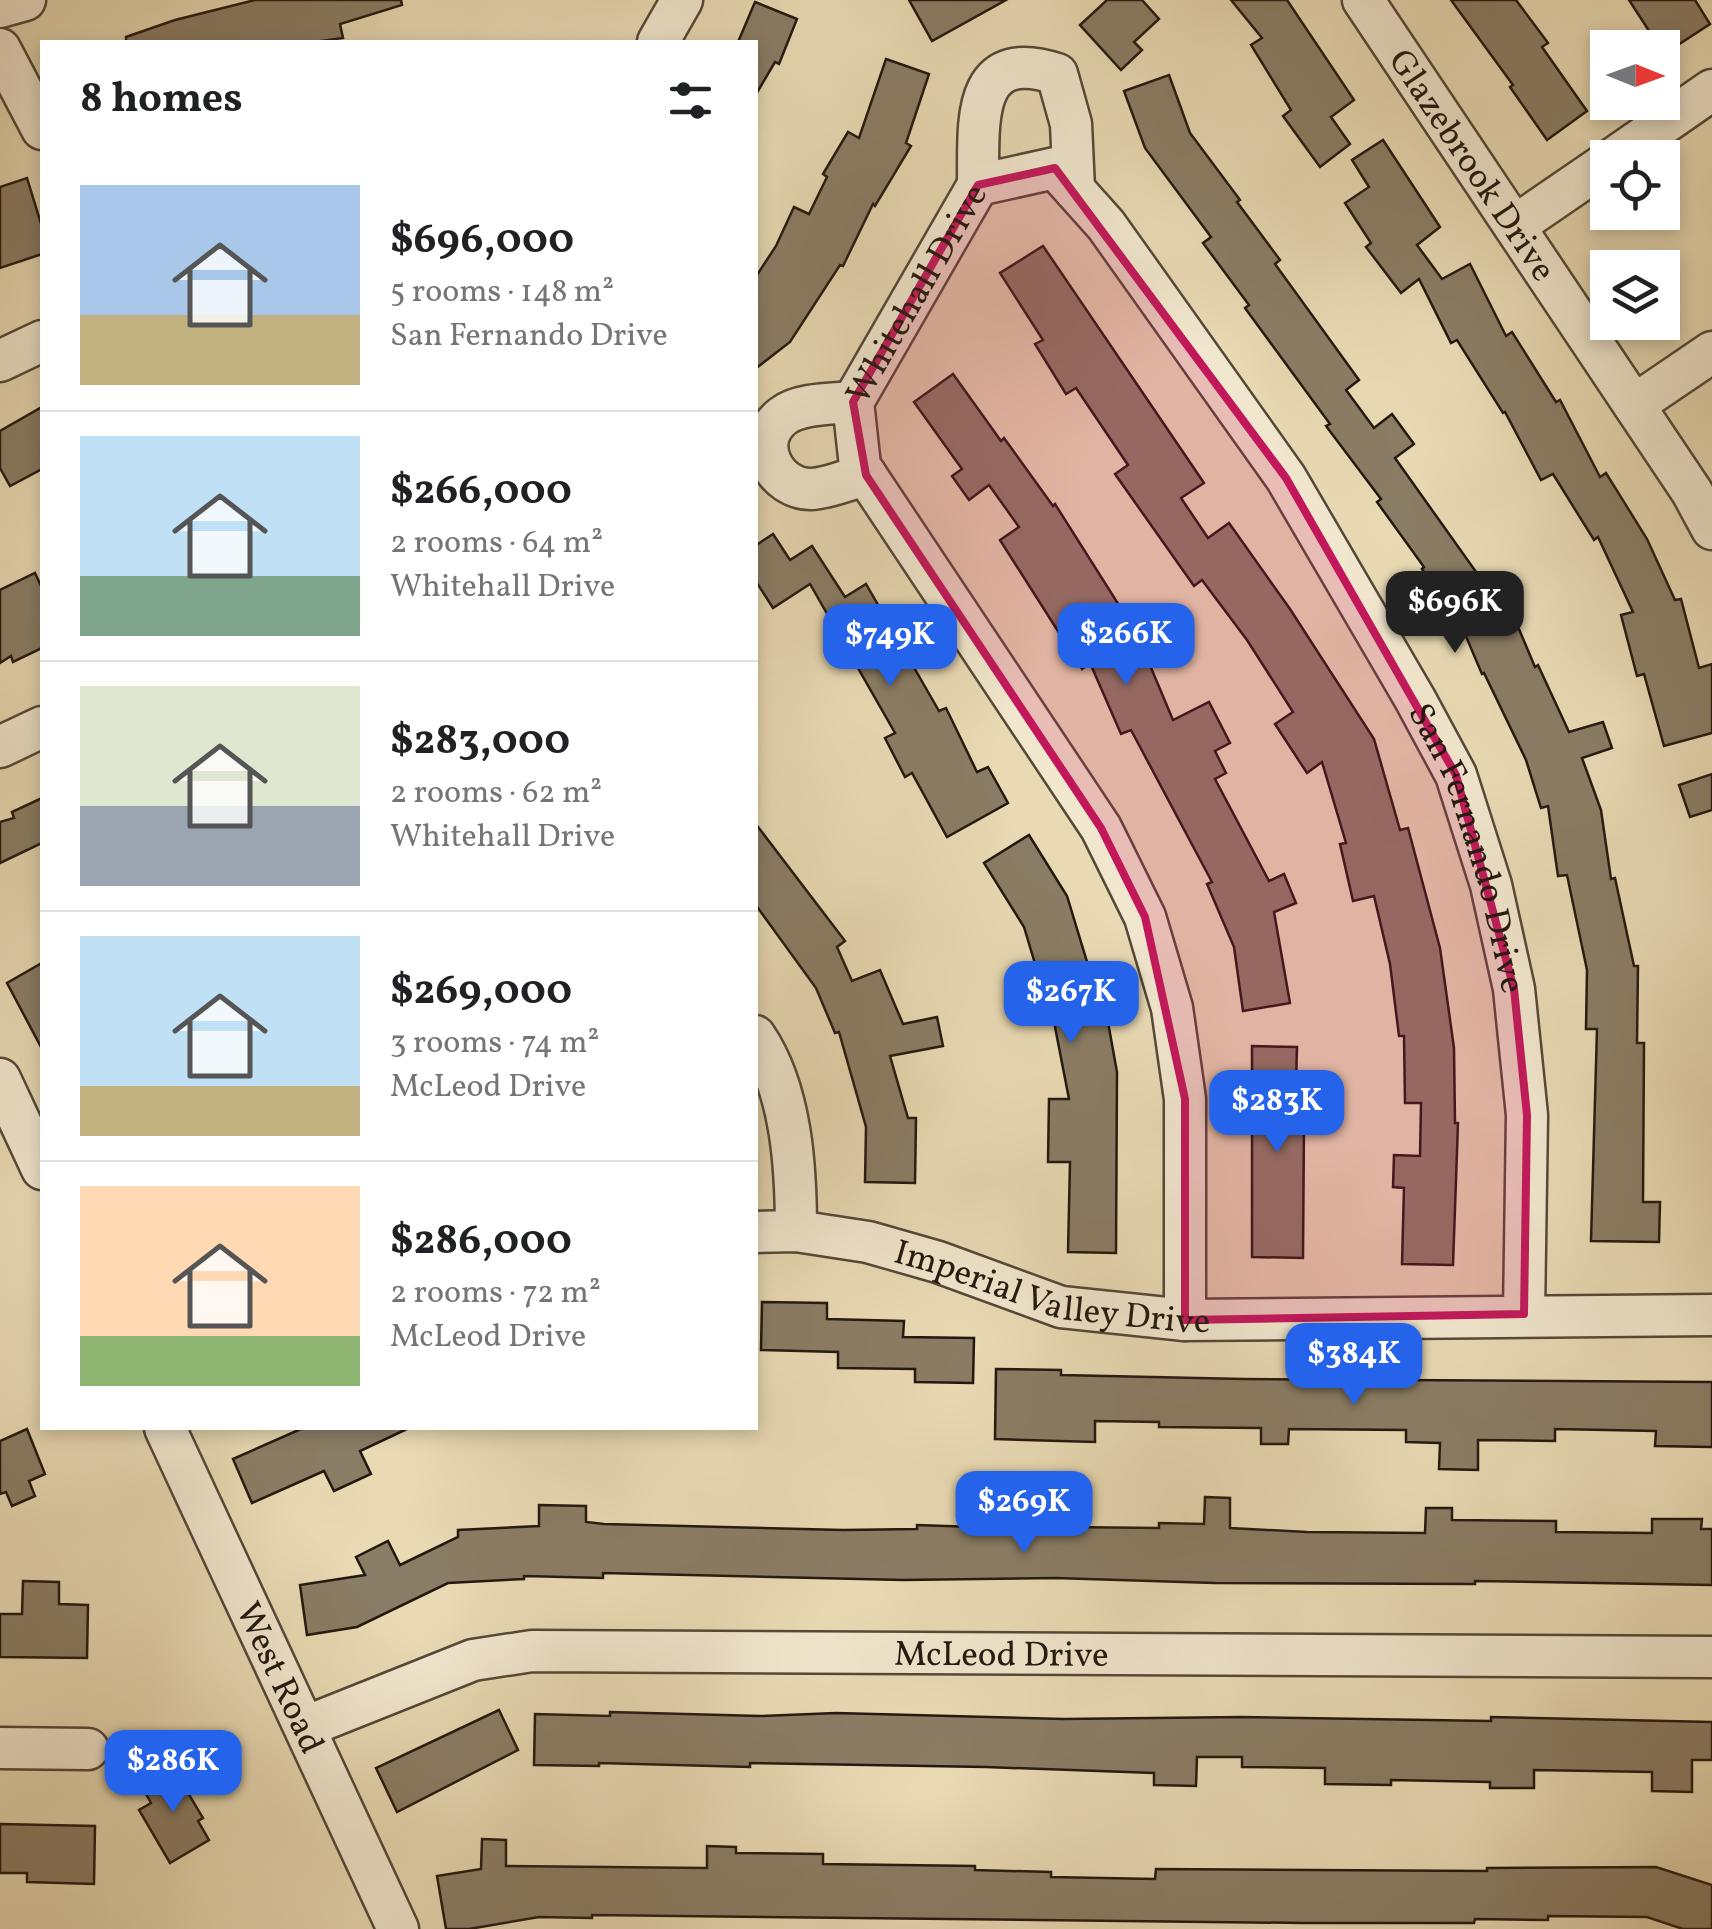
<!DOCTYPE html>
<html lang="en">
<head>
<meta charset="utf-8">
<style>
  body { margin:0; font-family:Vollkorn,serif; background:#f2f2f2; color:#202124; height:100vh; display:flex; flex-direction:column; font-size:38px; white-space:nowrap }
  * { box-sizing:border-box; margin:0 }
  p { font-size:32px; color:#757577 }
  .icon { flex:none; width:55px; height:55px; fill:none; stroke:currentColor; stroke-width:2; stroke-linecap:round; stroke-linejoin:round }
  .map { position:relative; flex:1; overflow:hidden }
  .side { position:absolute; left:40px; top:40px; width:718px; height:1390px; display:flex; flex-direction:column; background:#fff; border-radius:0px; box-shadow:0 5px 15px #0003 }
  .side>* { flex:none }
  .needle { width:65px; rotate:91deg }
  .controls { position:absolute; left:1590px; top:30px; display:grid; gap:20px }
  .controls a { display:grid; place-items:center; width:90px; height:90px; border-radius:0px; background:#fff; box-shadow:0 5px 15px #0003; font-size:50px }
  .price { position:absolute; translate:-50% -85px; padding:0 22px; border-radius:20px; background:#2563eb; color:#fff; font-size:32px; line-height:65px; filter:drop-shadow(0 2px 5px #0008) }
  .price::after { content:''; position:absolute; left:50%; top:60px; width:30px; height:22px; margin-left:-15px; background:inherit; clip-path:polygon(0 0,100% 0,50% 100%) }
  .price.selected { background:#222; color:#fff }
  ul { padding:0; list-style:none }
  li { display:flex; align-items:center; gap:30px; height:250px; padding:0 40px }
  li+li { border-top:2px solid #e0e0e0 }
  li span { display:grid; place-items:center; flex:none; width:280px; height:200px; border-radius:0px; color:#555 }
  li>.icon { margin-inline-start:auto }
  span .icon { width:120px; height:120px; fill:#fffc; stroke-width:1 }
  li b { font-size:42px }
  h2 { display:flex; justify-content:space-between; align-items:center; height:120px; padding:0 40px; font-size:42px }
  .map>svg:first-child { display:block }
</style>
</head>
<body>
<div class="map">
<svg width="1712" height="1929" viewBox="0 0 1712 1929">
  <rect width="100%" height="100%" fill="#e9dab4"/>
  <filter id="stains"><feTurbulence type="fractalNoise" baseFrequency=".002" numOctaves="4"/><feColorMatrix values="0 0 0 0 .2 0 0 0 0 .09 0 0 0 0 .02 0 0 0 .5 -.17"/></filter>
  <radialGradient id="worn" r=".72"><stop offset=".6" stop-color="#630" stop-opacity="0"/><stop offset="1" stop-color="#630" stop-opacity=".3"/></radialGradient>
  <!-- building -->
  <g fill="#8a7d65" stroke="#23180f" stroke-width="2.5">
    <polygon points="255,0 401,0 402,5 340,24 343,38 314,42 126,42 126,37 175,20"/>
    <polygon points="909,0 1006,0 932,41"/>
    <polygon points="1107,0 1142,0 1159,19 1134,42 1142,50 1121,70 1080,25"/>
    <polygon points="1231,0 1287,0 1354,100 1331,117 1350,144 1320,167 1283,116 1291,110 1251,45 1262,38"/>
    <polygon points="1451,0 1516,0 1548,43 1542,47 1587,111 1547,140 1510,87 1513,85"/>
    <polygon points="1629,0 1695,0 1710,24 1664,54"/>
    <polygon points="755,2 797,19 779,64 775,62 755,96 755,42 738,42"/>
    <polygon points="886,59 929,74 906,143 911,146 875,206 873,204 843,266 840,265 790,342 755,369 755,278 776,246 794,207 809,214 827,177 823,174 848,132 859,138"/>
    <polygon points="1169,75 1190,133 1240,200 1237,202 1280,260 1275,264 1359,380 1346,390 1374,428 1392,414 1414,444 1395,458 1496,600 1505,596 1535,667 1538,665 1569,732 1603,722 1612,748 1582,758 1601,810 1611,879 1615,878 1634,966 1638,966 1637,1043 1644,1043 1643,1202 1660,1202 1659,1242 1591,1241 1597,1029 1586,1029 1587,970 1567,875 1558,876 1548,806 1541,808 1526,760 1484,673 1482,674 1462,627 1422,569 1424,567 1377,502 1381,499 1326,426 1330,424 1245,308 1249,305 1203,243 1211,237 1145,148 1124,91"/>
    <polygon points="1383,140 1440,227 1417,245 1442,279 1470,264 1506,336 1512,332 1556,402 1560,400 1600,477 1606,473 1647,539 1675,600 1681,599 1699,668 1712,664 1712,733 1664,746 1644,674 1637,676 1621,615 1633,612 1598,537 1594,540 1553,474 1541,480 1505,412 1503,413 1457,340 1451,343 1419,279 1401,293 1366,247 1371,243 1345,203 1369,187 1352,160"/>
    <polygon points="27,178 42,227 42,254 0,268 0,187"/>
    <polygon points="1043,246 1204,483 1181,498 1208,538 1229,523 1290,609 1374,739 1400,830 1408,828 1440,948 1454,1048 1455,1123 1458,1123 1453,1265 1402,1264 1404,1188 1393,1187 1394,1155 1420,1156 1421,1103 1405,1103 1404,1036 1399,1036 1390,964 1374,896 1353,901 1340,844 1346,843 1322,762 1307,773 1275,724 1293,712 1247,640 1202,580 1194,586 1115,474 1128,465 1076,388 1066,394 1035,344 1043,340 1000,273"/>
    <polygon points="953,374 1001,441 1004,438 1053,506 1055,504 1136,632 1173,720 1209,702 1230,743 1215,751 1226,773 1215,779 1269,881 1284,874 1296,903 1274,912 1290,1003 1243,1011 1234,947 1207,884 1212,882 1131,730 1121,734 1090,663 1082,669 1000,540 1019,527 989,485 969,500 952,476 962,469 914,402"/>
    <polygon points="42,407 42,469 10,486 0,468 0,431"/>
    <polygon points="773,534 790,560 812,546 845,597 866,584 939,711 946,708 977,772 988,767 1008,803 947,837 912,773 905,777 885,738 895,733 810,584 773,608 755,580 755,546"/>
    <polygon points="35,573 42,588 42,648 13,662 11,656 0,663 0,590"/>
    <polygon points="1712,774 1712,810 1690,817 1679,785"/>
    <polygon points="42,798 42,843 0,863 0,822 14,818 12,812"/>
    <polygon points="755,823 845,941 837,947 852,981 880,970 903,1024 937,1017 943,1046 890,1056 908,1118 916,1118 915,1183 865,1182 866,1127 839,1032 835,1033 816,988 755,904"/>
    <polygon points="1029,835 1067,896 1102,1011 1106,1011 1117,1072 1116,1253 1068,1252 1070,1162 1048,1162 1049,1099 1069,1099 1049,996 1045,997 1024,927 984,863"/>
    <polygon points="42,963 42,1049 7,983"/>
    <polygon points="1252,1046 1297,1047 1295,1122 1304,1122 1303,1258 1252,1257"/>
    <polygon points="762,1302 827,1303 827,1319 904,1321 903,1337 974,1338 973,1383 915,1382 915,1369 838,1368 838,1352 761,1350"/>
    <polygon points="996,1369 1061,1370 1061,1375 1244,1379 1712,1382 1712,1447 1655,1446 1656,1431 1555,1429 1555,1441 1478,1440 1478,1470 1439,1469 1440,1443 1406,1442 1406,1430 1289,1429 1288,1444 1261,1444 1261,1428 1159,1427 1159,1422 1095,1421 1095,1442 995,1439"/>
    <polygon points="303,1428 409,1428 360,1451 371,1474 334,1491 324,1471 252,1503 233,1459"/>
    <polygon points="27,1429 45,1474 29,1481 35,1496 12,1506 6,1492 0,1494 0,1441"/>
    <polygon points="1205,1497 1230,1498 1230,1528 1307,1532 1425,1533 1426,1508 1452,1508 1452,1520 1556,1521 1556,1532 1652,1533 1652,1519 1702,1519 1701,1529 1712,1529 1712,1585 1475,1581 1475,1584 1215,1583 1055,1578 903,1580 603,1573 603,1578 524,1576 524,1579 448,1583 357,1627 307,1635 300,1585 365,1575 356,1557 388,1541 400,1565 458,1537 458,1530 539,1526 539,1505 586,1506 586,1522 604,1524 843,1530 917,1529 917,1525 1066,1530 1066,1527 1159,1528 1159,1523 1204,1524"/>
    <polygon points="23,1581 59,1582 59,1604 88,1605 87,1658 0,1657 0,1614 22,1614"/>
    <polygon points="499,1710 518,1750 397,1812 376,1768"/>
    <polygon points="610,1712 760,1716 836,1713 1063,1719 1242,1717 1491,1721 1491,1717 1712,1722 1712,1760 1692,1760 1692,1792 1652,1791 1652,1772 1534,1770 1534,1788 1490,1788 1490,1782 1391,1780 1391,1785 1325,1784 1325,1768 1242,1767 1242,1757 1197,1757 1196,1786 1154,1785 1154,1773 986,1767 750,1763 750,1767 599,1763 599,1766 534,1765 535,1714 610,1716"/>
    <polygon points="172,1766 203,1818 198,1821 209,1840 170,1863 139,1810 151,1803 141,1785"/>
    <polygon points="0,1824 95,1826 94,1884 27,1882 27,1873 0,1873"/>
    <polygon points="482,1839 506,1840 506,1866 707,1868 707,1846 736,1847 736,1853 823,1854 823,1864 975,1866 975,1870 1051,1872 1051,1877 1155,1879 1156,1869 1487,1871 1487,1868 1656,1867 1712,1885 1712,1929 1683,1929 1647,1917 1548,1916 1548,1920 1475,1919 1474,1923 1304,1923 592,1915 592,1918 539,1917 469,1929 446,1929 437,1876 481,1869"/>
  </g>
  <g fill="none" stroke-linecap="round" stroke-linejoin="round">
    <!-- minor casing -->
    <g stroke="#544838" stroke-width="45">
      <g id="minor">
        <path id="s1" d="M1363,0l329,492 20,37"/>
        <polyline points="0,7 25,0"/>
        <polyline points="658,42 682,0"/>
        <polyline points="0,49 42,129"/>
        <polyline points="1614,158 1712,90"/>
        <path d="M978,185c1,-60 -9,-140 79,-111l14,50 3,65"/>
        <polyline points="1516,225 1608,162"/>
        <polyline points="0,361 42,341"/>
        <path d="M853,402c-21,2 -53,1 -70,14 -33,25 -9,74 29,73 17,-1 37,-10 54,-14"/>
        <polyline points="1634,405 1712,352"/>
        <polyline points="0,747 42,727"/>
        <path d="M755,1036c37,54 41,133 41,195"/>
        <polyline points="0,1079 42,1169"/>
        <path id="s2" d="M755,1232l41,-1 72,11 70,20 123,45 124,13 527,-5"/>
        <path id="s3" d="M1185,1320v-221l-13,-91 -27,-91 -44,-89 -241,-362 -7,-64 125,-217 77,-17 51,57 180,253 129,221 41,76 35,110 23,104 13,126 -3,199"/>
        <path id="s4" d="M165,1428l233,501"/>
        <path id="s5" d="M305,1727l168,-67 59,-9 1180,6"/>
        <polyline points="0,1748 88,1749"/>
      </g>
    </g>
    <!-- minor -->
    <use href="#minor" stroke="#f1e7ce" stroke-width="40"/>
  </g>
  <!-- marked area -->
  <path fill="#c2185b" fill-opacity="0.2" stroke="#c2185b" stroke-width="8" stroke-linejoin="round" d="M1055,168l231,310 170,297 58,214 13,126 -3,199 -339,6v-221l-40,-182 -44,-89 -235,-353 -13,-73 125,-217z"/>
  <g text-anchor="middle" stroke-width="9" stroke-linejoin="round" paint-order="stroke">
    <!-- street labels -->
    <g font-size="35" fill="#23180f" stroke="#f1e7ce">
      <text dy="12" stroke="none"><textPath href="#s1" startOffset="198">Glazebrook Drive</textPath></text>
      <text dy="12" stroke="none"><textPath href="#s3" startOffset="1132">Whitehall Drive</textPath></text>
      <text dy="12" stroke="none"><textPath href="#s3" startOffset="2138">San Fernando Drive</textPath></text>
      <text dy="12" stroke="none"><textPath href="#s2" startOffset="305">Imperial Valley Drive</textPath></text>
      <text dy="12" stroke="none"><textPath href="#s5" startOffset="710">McLeod Drive</textPath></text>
      <text dy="12" stroke="none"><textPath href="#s4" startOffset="275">West Road</textPath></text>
    </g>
  </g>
  <rect width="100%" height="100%" filter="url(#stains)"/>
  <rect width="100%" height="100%" fill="url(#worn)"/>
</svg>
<div class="controls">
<a><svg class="needle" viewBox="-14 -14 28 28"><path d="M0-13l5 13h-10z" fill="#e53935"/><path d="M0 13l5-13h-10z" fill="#757577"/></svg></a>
<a><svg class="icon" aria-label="locate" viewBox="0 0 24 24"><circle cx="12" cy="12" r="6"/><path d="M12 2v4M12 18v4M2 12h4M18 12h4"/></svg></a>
<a><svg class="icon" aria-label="layers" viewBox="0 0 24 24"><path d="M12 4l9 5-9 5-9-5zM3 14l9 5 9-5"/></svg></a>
</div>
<b class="price selected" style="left:1455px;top:656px">$696K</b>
<b class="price" style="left:1126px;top:688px">$266K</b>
<b class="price" style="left:890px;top:689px">$749K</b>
<b class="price" style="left:1071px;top:1046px">$267K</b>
<b class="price" style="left:1277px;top:1155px">$283K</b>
<b class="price" style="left:1354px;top:1408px">$384K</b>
<b class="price" style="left:1024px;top:1556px">$269K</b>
<b class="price" style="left:173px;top:1815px">$286K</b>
<section class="side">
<h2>8 homes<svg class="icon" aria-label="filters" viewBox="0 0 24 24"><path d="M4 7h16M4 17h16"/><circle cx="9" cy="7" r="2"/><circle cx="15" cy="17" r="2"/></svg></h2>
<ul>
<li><span style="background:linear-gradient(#a9c7e8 65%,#c2b280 0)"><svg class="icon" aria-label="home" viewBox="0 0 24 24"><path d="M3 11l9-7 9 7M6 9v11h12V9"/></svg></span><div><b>$696,000</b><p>5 rooms · 148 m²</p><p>San Fernando Drive</p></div></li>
<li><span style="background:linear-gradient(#bfe0f5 70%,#7fa58c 0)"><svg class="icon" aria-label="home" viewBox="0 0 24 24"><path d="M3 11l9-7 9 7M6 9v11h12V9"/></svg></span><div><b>$266,000</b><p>2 rooms · 64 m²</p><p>Whitehall Drive</p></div></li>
<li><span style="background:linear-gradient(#dfe7d0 60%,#9aa5b1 0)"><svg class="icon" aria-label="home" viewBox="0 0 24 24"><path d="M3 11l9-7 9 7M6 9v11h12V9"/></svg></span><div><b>$283,000</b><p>2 rooms · 62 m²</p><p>Whitehall Drive</p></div></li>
<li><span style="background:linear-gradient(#bfe0f5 75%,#c2b280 0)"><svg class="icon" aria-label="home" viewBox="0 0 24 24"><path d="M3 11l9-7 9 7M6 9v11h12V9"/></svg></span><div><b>$269,000</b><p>3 rooms · 74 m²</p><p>McLeod Drive</p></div></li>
<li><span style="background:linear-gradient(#ffd9b3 75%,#8fb573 0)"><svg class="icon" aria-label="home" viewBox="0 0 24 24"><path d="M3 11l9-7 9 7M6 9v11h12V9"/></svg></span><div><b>$286,000</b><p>2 rooms · 72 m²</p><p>McLeod Drive</p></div></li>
</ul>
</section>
</div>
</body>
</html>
